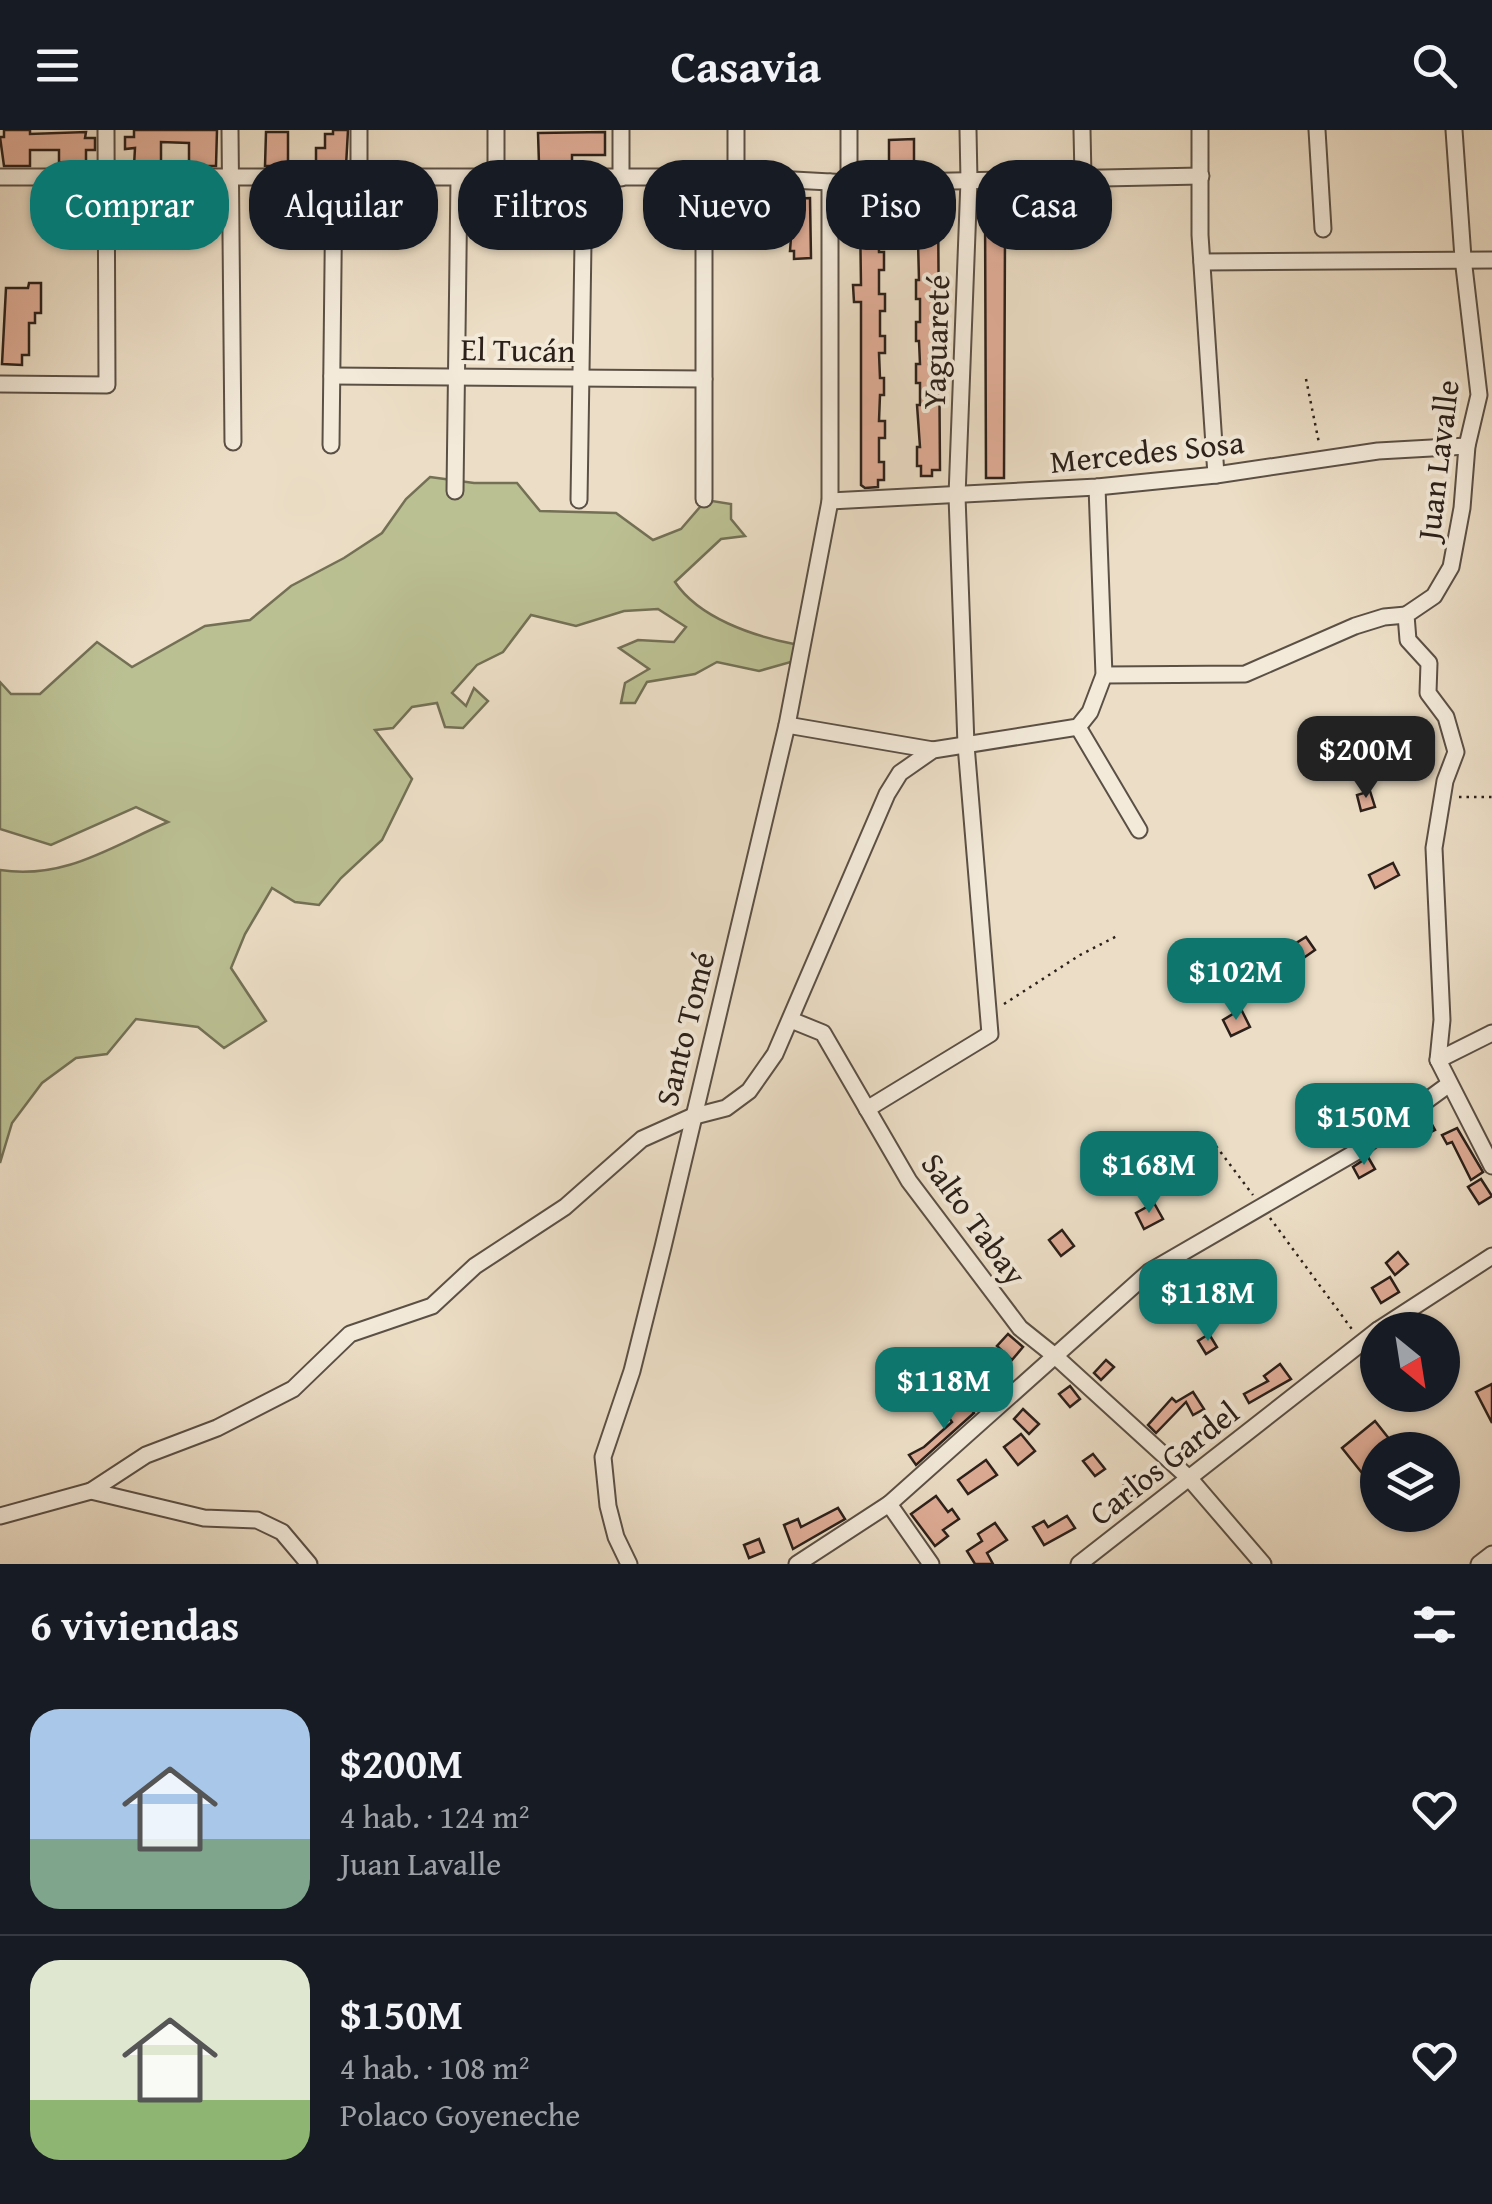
<!DOCTYPE html>
<html lang="es">
<head>
<meta charset="utf-8">
<style>
  body { margin:0; font-family:"Gentium Book Plus",serif; background:#242831; color:#f1f3f6; height:100vh; display:flex; flex-direction:column; font-size:38px; white-space:nowrap }
  * { box-sizing:border-box; margin:0 }
  p { font-size:32px; color:#9ea1a6 }
  .icon { flex:none; width:55px; height:55px; fill:none; stroke:currentColor; stroke-width:2; stroke-linecap:round; stroke-linejoin:round }
  .map { position:relative; height:1434px; overflow:hidden }
  .details { display:flex; flex-direction:column; background:#171b24; flex:1 }
  .details>* { flex:none }
  .hud { position:absolute; left:30px; top:30px; width:1432px; height:90px; display:flex; gap:20px }
  .needle { width:65px; rotate:150deg }
  .controls { position:absolute; left:1360px; top:1182px; display:grid; gap:20px }
  .controls a { display:grid; place-items:center; width:100px; height:100px; border-radius:50%; background:#171b24; box-shadow:0 2px 8px #0004; font-size:50px }
  .price { position:absolute; translate:-50% -85px; padding:0 22px; border-radius:20px; background:#0f766e; color:#fff; font-size:32px; line-height:65px; filter:drop-shadow(0 2px 5px #0008) }
  .price::after { content:''; position:absolute; left:50%; top:60px; width:30px; height:22px; margin-left:-15px; background:inherit; clip-path:polygon(0 0,100% 0,50% 100%) }
  .price.on { background:#222; color:#fff }
  ul { padding:0; list-style:none }
  li { display:flex; align-items:center; gap:30px; height:250px; padding:0 30px }
  li+li { border-top:2px solid #363941 }
  li span { display:grid; place-items:center; flex:none; width:280px; height:200px; border-radius:30px; color:#555 }
  li>.icon { margin-inline-start:auto }
  span .icon { width:120px; height:120px; fill:#fffc; stroke-width:1 }
  li b { font-size:42px }
  h2 { display:flex; justify-content:space-between; align-items:center; height:120px; padding:0 30px; font-size:42px }
  .chip { padding:0 35px; border-radius:40px; background:#171b24; box-shadow:0 2px 8px #0004; font-size:35px; line-height:90px }
  .chip.on { background:#0f766e; color:#fff }
  header { display:flex; justify-content:space-between; align-items:center; height:130px; padding:0 30px; background:#171b24; font-size:45px; font-weight:800 }
  .map>svg:first-child { display:block }
</style>
</head>
<body>
<header><svg class="icon" aria-label="menu" viewBox="0 0 24 24"><path d="M4 6h16M4 12h16M4 18h16"/></svg>Casavia<svg class="icon" aria-label="search" viewBox="0 0 24 24"><circle cx="10" cy="10" r="6"/><path d="M15 15l6 6"/></svg></header>
<div class="map">
<svg width="1492" height="1434" viewBox="0 0 1492 1434">
  <rect width="100%" height="100%" fill="#ecdec6"/>
  <filter id="stains"><feTurbulence type="fractalNoise" baseFrequency=".002" numOctaves="4"/><feColorMatrix values="0 0 0 0 .2 0 0 0 0 .09 0 0 0 0 .02 0 0 0 .5 -.17"/></filter>
  <radialGradient id="worn" r=".72"><stop offset=".6" stop-color="#630" stop-opacity="0"/><stop offset="1" stop-color="#630" stop-opacity=".3"/></radialGradient>
  <!-- green -->
  <path fill="#bbc093" stroke="#737056" stroke-width="2.5" d="M430,347l44,6h43l23,28 76,2 37,27 28,-11 25,-29 25,4v15l14,17 -24,3 -46,43c24,36 78,54 119,62l4,16 -39,11 -42,-9 -22,12 -48,8 -12,21h-14l4,-20 24,-14 -30,-21 19,-8 36,2 12,-15 -28,-18 -34,2 -48,15 -45,-11 -28,37 -26,13 -25,28 14,13 8,-18 14,13 -25,27 -18,-1 -8,-24 -25,4 -19,21 -18,2 37,49 -30,61 -41,38 -22,27 -24,-3 -23,-14 -27,46 -14,34 35,53 -42,27 -26,-21 -62,-8 -29,35 -31,4 -34,25 -30,40 -12,40v-293c65,10 112,-24 168,-48l-32,-15 -85,38 -51,-16v-147l11,12h29l57,-52 35,25 73,-41 45,-6 41,-34 53,-28 38,-25 24,-34z"/>
  <!-- building -->
  <g fill="#e0ad97" stroke="#2b201a" stroke-width="2.5">
    <polygon points="4,0 30,0 30,4 86,2 85,8 95,8 95,20 86,20 86,36 59,32 59,20 30,20 30,36 4,36 0,7 4,7"/>
    <polygon points="134,0 217,0 216,36 189,36 189,13 161,12 161,36 134,36 135,18 125,19 125,7 134,7"/>
    <polygon points="333,0 348,0 346,36 316,36 316,18 325,18 325,4 333,4"/>
    <polygon points="266,2 288,2 288,36 265,36"/>
    <polygon points="605,2 605,25 572,25 572,33 539,34 538,3"/>
    <polygon points="914,9 914,39 889,40 889,10"/>
    <polygon points="810,68 811,128 794,129 794,121 790,121 793,80 790,80 789,69"/>
    <polygon points="938,71 940,340 932,340 932,346 921,346 921,336 917,336 917,317 920,317 917,275 920,275 920,253 916,253 916,234 920,234 919,211 916,211 916,192 920,192 920,169 916,169 916,150 919,150 917,72"/>
    <polygon points="985,71 1002,71 1002,105 1005,105 1004,348 986,348"/>
    <polygon points="860,86 882,86 882,97 878,97 879,122 884,122 884,140 879,140 879,164 885,164 885,181 880,181 880,206 885,206 885,223 879,223 880,248 884,248 884,265 880,265 879,291 885,291 885,308 879,308 879,332 884,332 884,350 878,350 878,357 865,358 861,355 861,172 854,172 853,155 861,155"/>
    <polygon points="29,153 41,153 41,183 35,183 35,193 29,193 29,225 22,225 22,235 2,234 6,158 28,158"/>
    <polygon points="1370,661 1375,677 1361,681 1357,665"/>
    <polygon points="1393,733 1399,745 1375,758 1369,745"/>
    <polygon points="1306,807 1315,820 1302,829 1293,815"/>
    <polygon points="1241,879 1250,897 1231,906 1223,890"/>
    <polygon points="1429,989 1435,1000 1419,1008 1414,997"/>
    <polygon points="1457,998 1483,1042 1471,1050 1452,1012 1447,1014 1442,1005"/>
    <polygon points="1368,1027 1375,1039 1359,1048 1353,1037"/>
    <polygon points="1481,1049 1492,1066 1479,1074 1468,1057"/>
    <polygon points="1154,1073 1163,1089 1144,1099 1136,1083"/>
    <polygon points="1062,1100 1074,1116 1061,1126 1049,1110"/>
    <polygon points="1398,1122 1408,1134 1395,1145 1386,1133"/>
    <polygon points="1197,1139 1206,1154 1179,1171 1170,1156"/>
    <polygon points="1390,1147 1399,1162 1381,1173 1372,1158"/>
    <polygon points="1008,1204 1023,1217 1012,1230 997,1216"/>
    <polygon points="1209,1204 1217,1217 1206,1224 1198,1211"/>
    <polygon points="1106,1230 1114,1237 1101,1250 1094,1243"/>
    <polygon points="1280,1234 1291,1249 1249,1273 1244,1264 1268,1251 1264,1246"/>
    <polygon points="1492,1254 1492,1293 1476,1262"/>
    <polygon points="1070,1256 1080,1269 1070,1277 1059,1264"/>
    <polygon points="1193,1262 1204,1279 1193,1285 1186,1272 1156,1303 1148,1295 1172,1268 1176,1272"/>
    <polygon points="966,1272 974,1283 916,1335 909,1325 924,1317 952,1292 947,1285"/>
    <polygon points="1023,1279 1039,1294 1029,1304 1014,1289"/>
    <polygon points="1375,1291 1398,1320 1378,1320 1378,1363 1342,1318"/>
    <polygon points="1021,1304 1035,1321 1018,1335 1004,1317"/>
    <polygon points="1093,1324 1105,1339 1095,1346 1083,1331"/>
    <polygon points="986,1330 997,1345 968,1364 958,1350"/>
    <polygon points="1135,1346 1143,1359 1131,1366 1123,1353"/>
    <polygon points="936,1366 948,1382 952,1379 959,1389 943,1400 948,1406 935,1416 911,1384"/>
    <polygon points="838,1378 845,1389 793,1419 784,1395 798,1389 801,1397"/>
    <polygon points="1395,1385 1426,1385 1407,1400"/>
    <polygon points="1067,1386 1075,1398 1044,1415 1033,1397 1044,1391 1048,1397"/>
    <polygon points="995,1393 1007,1410 987,1423 993,1434 975,1434 967,1421 982,1411 978,1404"/>
    <polygon points="759,1409 764,1422 749,1428 744,1415"/>
  </g>
  <g fill="none" stroke-linecap="round" stroke-linejoin="round">
    <!-- street casing -->
    <g stroke="#5b5045" stroke-width="19">
      <g id="street">
        <polyline points="230,0 233,312"/>
        <polyline points="359,0 359,49"/>
        <polyline points="496,0 496,48"/>
        <polyline points="621,0 621,48"/>
        <polyline points="736,0 736,47"/>
        <polyline points="849,0 849,53"/>
        <polyline points="1082,0 1083,47"/>
        <polyline points="1200,0 1200,105 1216,345"/>
        <polyline points="1317,0 1323,99"/>
        <polyline points="1454,0 1463,128 1479,265 1467,316 1462,378 1451,437 1434,466 1406,485 1408,510 1429,533 1428,563 1446,587 1456,622 1445,651 1434,718 1442,890 1438,930 1492,1036"/>
        <polyline points="0,47 736,47 849,53 1201,46"/>
        <polyline points="704,49 704,369"/>
        <polyline points="1202,132 1492,130"/>
        <polyline points="332,246 704,249"/>
        <polyline points="0,254 107,255 106,0"/>
        <polyline points="331,315 334,48"/>
        <polyline points="455,361 459,48"/>
        <polyline points="579,370 584,48"/>
        <polyline points="830,371 1097,357 1216,345 1378,321 1467,316"/>
        <polyline points="1104,545 1245,544 1355,496 1384,487 1406,485"/>
        <polyline points="787,595 933,620"/>
        <polyline points="1078,597 1139,700"/>
        <polyline points="791,890 823,903 909,1051 1020,1198 1055,1226 1190,1349 1263,1434"/>
        <polyline points="1438,930 1492,903"/>
        <polyline points="867,979 990,904 966,615 957,366 969,50 968,0"/>
        <polyline points="1378,1200 1492,1126"/>
        <polyline points="91,1361 146,1325 217,1298 293,1259 350,1204 432,1176 475,1136 565,1077 642,1009 691,987 726,978 749,961 775,924 887,664 900,643 933,620 1078,597 1090,582 1104,545 1097,357"/>
        <polyline points="889,1374 931,1434"/>
        <polyline points="0,1386 91,1361 204,1388 257,1390 282,1402 309,1434"/>
        <polyline points="629,1434 616,1407 608,1376 603,1327 632,1241 663,1117 787,595 830,371 830,52"/>
        <polyline points="797,1434 889,1374 1149,1142 1356,1022 1448,955"/>
        <polyline points="1079,1434 1378,1200"/>
        <polyline points="1479,1434 1492,1424"/>
      </g>
    </g>
    <!-- path -->
    <g stroke="#2b201a" stroke-width="2.5" stroke-dasharray="2.5 5" stroke-linecap="butt">
      <polyline points="1306,249 1319,313"/>
      <polyline points="1459,667 1492,667"/>
      <polyline points="1004,874 1080,825 1119,805"/>
      <polyline points="1216,1016 1253,1065"/>
      <polyline points="1270,1088 1354,1202"/>
    </g>
    <!-- street -->
    <use href="#street" stroke="#f3eada" stroke-width="15"/>
  </g>
  <g text-anchor="middle" stroke-width="8" stroke-linejoin="round" paint-order="stroke">
    <!-- street labels -->
    <g font-size="32" fill="#2b201a" stroke="#f3eada">
      <text transform="translate(936 212) rotate(-88)" y="11">Yaguareté</text>
      <text transform="translate(518 220) rotate(1)" y="11">El Tucán</text>
      <text transform="translate(1147 322) rotate(-6)" y="11">Mercedes Sosa</text>
      <text transform="translate(1438 330) rotate(-83)" y="11">Juan Lavalle</text>
      <text transform="translate(685 899) rotate(-76)" y="11">Santo Tomé</text>
      <text transform="translate(974 1089) rotate(54)" y="11">Salto Tabay</text>
      <text transform="translate(1164 1333) rotate(-38)" y="11">Carlos Gardel</text>
    </g>
  </g>
  <rect width="100%" height="100%" filter="url(#stains)"/>
  <rect width="100%" height="100%" fill="url(#worn)"/>
</svg>
<div class="controls">
<a><svg class="needle" viewBox="-14 -14 28 28"><path d="M0-13l5 13h-10z" fill="#e53935"/><path d="M0 13l5-13h-10z" fill="#9ea1a6"/></svg></a>
<a><svg class="icon" aria-label="layers" viewBox="0 0 24 24"><path d="M12 4l9 5-9 5-9-5zM3 14l9 5 9-5"/></svg></a>
</div>
<b class="price on" style="left:1366px;top:671px">$200M</b>
<b class="price" style="left:1236px;top:893px">$102M</b>
<b class="price" style="left:1364px;top:1038px">$150M</b>
<b class="price" style="left:1149px;top:1086px">$168M</b>
<b class="price" style="left:1208px;top:1214px">$118M</b>
<b class="price" style="left:944px;top:1302px">$118M</b>
<div class="hud">
<a class="chip on">Comprar</a>
<a class="chip">Alquilar</a>
<a class="chip">Filtros</a>
<a class="chip">Nuevo</a>
<a class="chip">Piso</a>
<a class="chip">Casa</a>
</div>
</div>
<section class="details">
<h2>6 viviendas<svg class="icon" aria-label="filters" viewBox="0 0 24 24"><path d="M4 7h16M4 17h16"/><circle cx="9" cy="7" r="2"/><circle cx="15" cy="17" r="2"/></svg></h2>
<ul>
<li><span style="background:linear-gradient(#a9c7e8 65%,#7fa58c 0)"><svg class="icon" aria-label="home" viewBox="0 0 24 24"><path d="M3 11l9-7 9 7M6 9v11h12V9"/></svg></span><div><b>$200M</b><p>4 hab. · 124 m²</p><p>Juan Lavalle</p></div><svg class="icon" aria-label="heart" viewBox="0 0 24 24"><path d="M12 20l-8-8c-3-5 5-10 8-4 3-6 11-1 8 4z"/></svg></li>
<li><span style="background:linear-gradient(#dfe7d0 70%,#8fb573 0)"><svg class="icon" aria-label="home" viewBox="0 0 24 24"><path d="M3 11l9-7 9 7M6 9v11h12V9"/></svg></span><div><b>$150M</b><p>4 hab. · 108 m²</p><p>Polaco Goyeneche</p></div><svg class="icon" aria-label="heart" viewBox="0 0 24 24"><path d="M12 20l-8-8c-3-5 5-10 8-4 3-6 11-1 8 4z"/></svg></li>
</ul>
</section>
</body>
</html>
